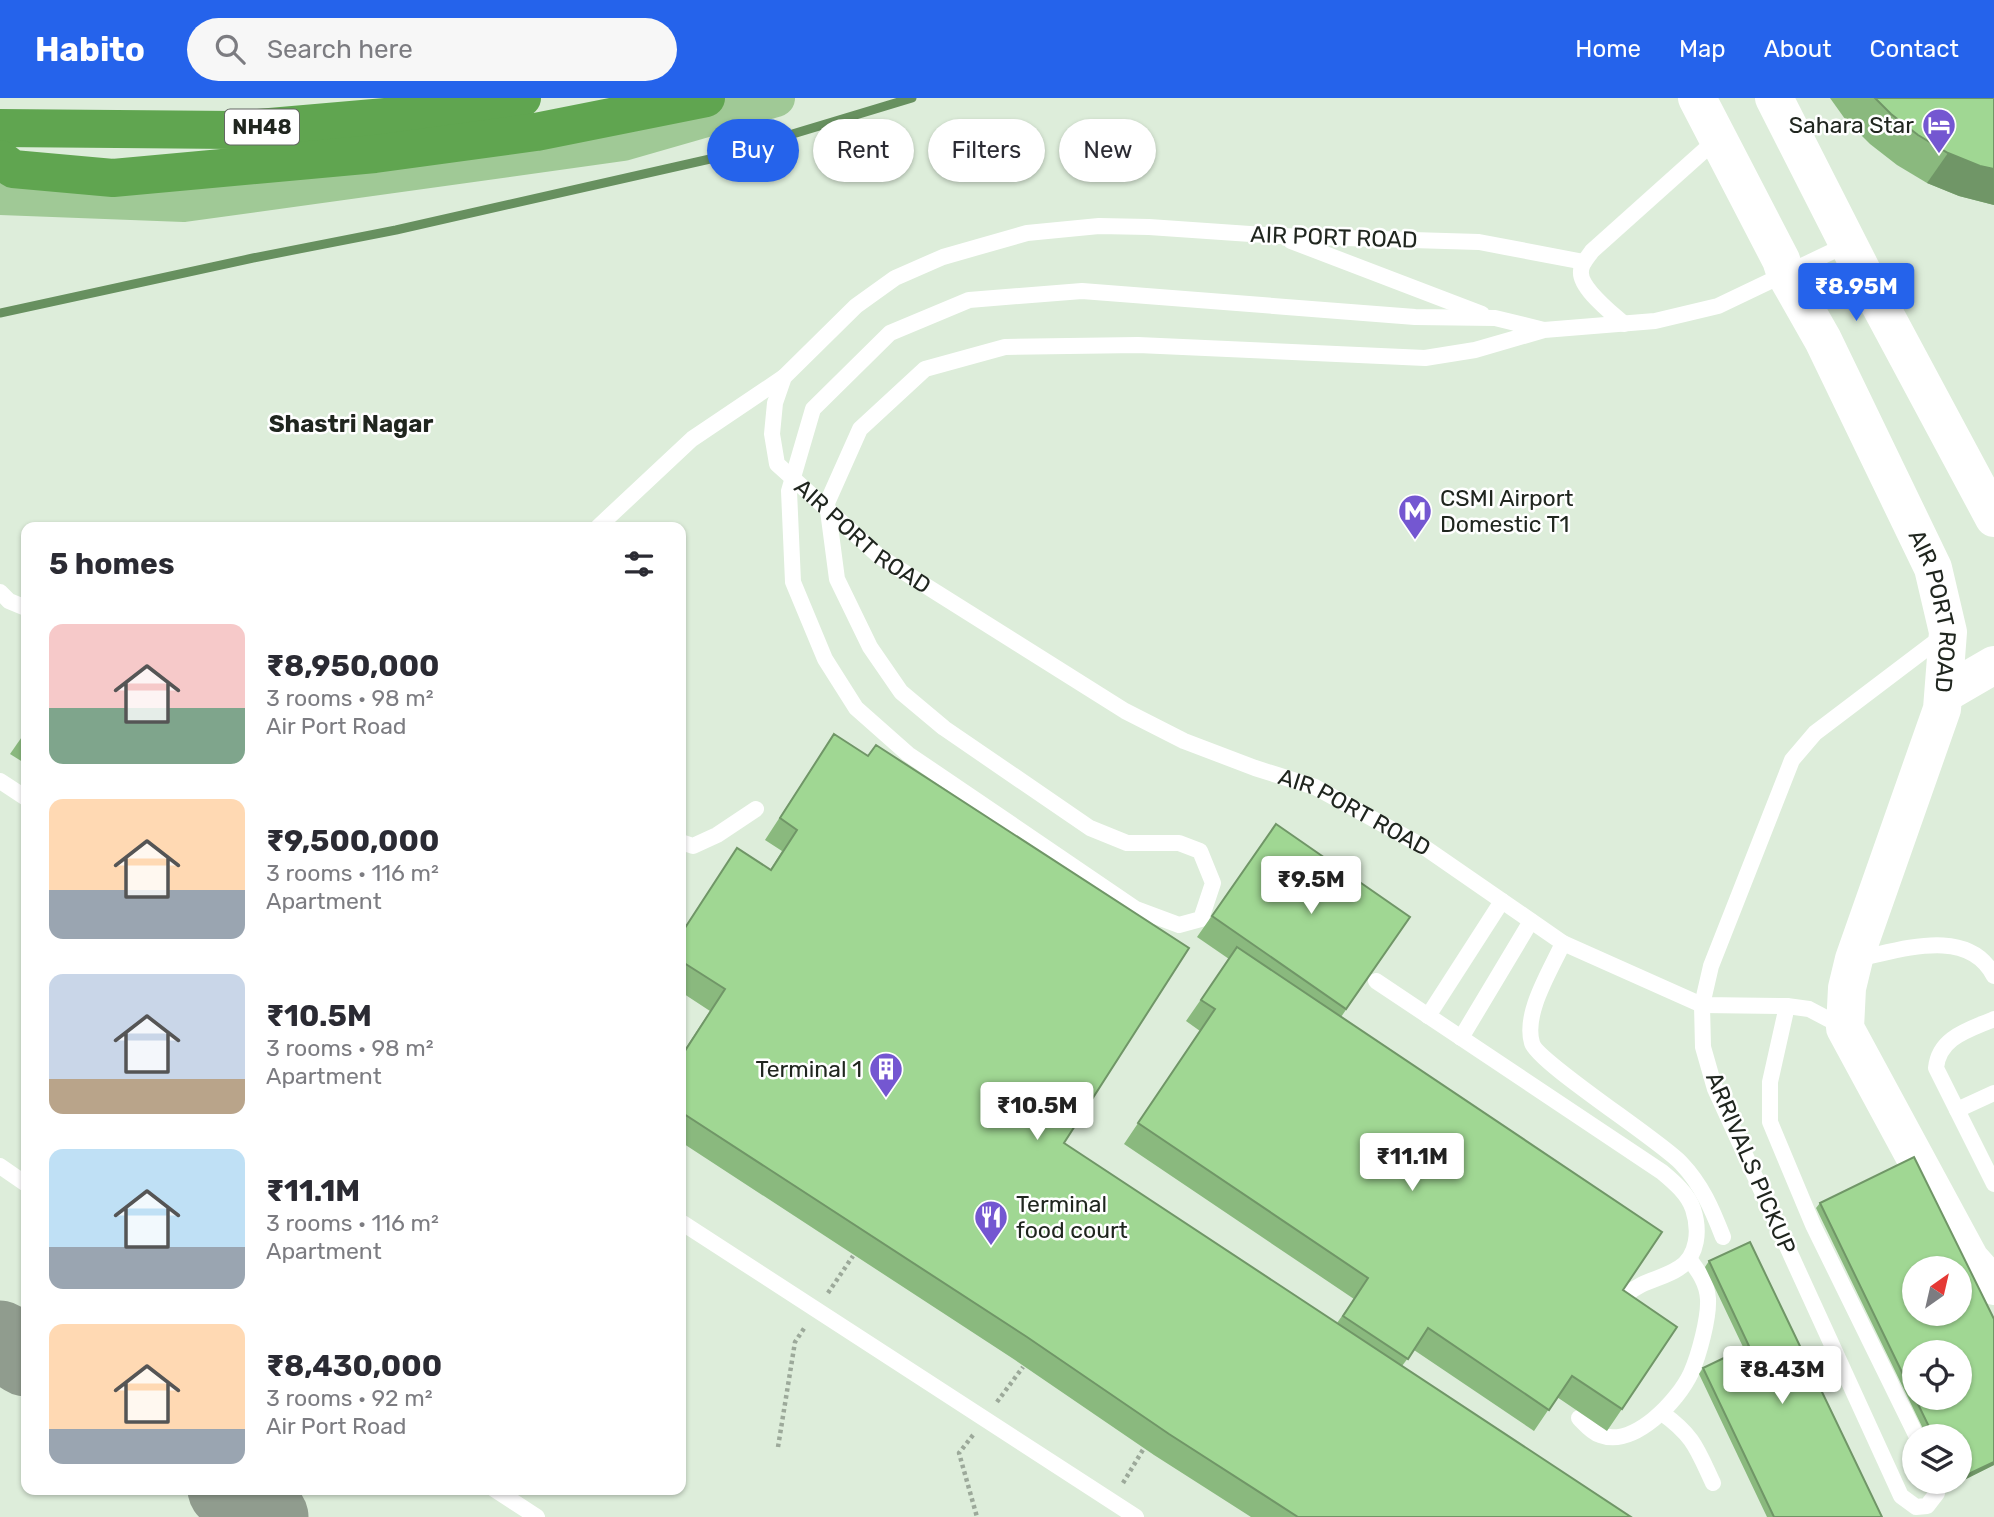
<!DOCTYPE html>
<html lang="en">
<head>
<meta charset="utf-8">
<style>
  body { margin:0; font-family:Rubik,sans-serif; background:#f7f7f7; color:#2b2b33; height:100vh; display:flex; flex-direction:column; font-size:26px; white-space:nowrap }
  * { box-sizing:border-box; margin:0 }
  p { font-size:23px; color:#7c7c81 }
  .icon { flex:none; width:38px; height:38px; fill:none; stroke:currentColor; stroke-width:2; stroke-linecap:round; stroke-linejoin:round }
  .map { position:relative; flex:1; overflow:hidden }
  .panel { position:absolute; left:21px; top:424px; width:665px; height:973px; display:flex; flex-direction:column; background:#fff; border-radius:14px; box-shadow:0 2px 5px #0004 }
  .panel>* { flex:none }
  .top-card { position:absolute; left:707px; top:21px; width:665px; height:63px; display:flex; gap:14px }
  .needle { width:46px; rotate:34deg }
  .buttons { position:absolute; left:1902px; top:1158px; display:grid; gap:14px }
  .buttons a { display:grid; place-items:center; width:70px; height:70px; border-radius:50%; background:#fff; box-shadow:0 2px 5px #0004; font-size:35px }
  .price { position:absolute; translate:-50% -60px; padding:0 16px; border-radius:7px; background:#fff; color:#222; font-size:23px; line-height:46px; filter:drop-shadow(0 2px 4px #0008) }
  .price::after { content:''; position:absolute; left:50%; top:42px; width:21px; height:16px; margin-left:-10px; background:inherit; clip-path:polygon(0 0,100% 0,50% 100%) }
  .price.current { background:#2563eb; color:#fff }
  ul { padding:0; list-style:none }
  li { display:flex; align-items:center; gap:21px; height:175px; padding:0 28px }
  li span { display:grid; place-items:center; flex:none; width:196px; height:140px; border-radius:14px; color:#555 }
  li>.icon { margin-inline-start:auto }
  span .icon { width:84px; height:84px; fill:#fffc; stroke-width:1 }
  li b { font-size:30px }
  h2 { display:flex; justify-content:space-between; align-items:center; height:84px; padding:0 28px; font-size:30px }
  .pill { padding:0 24px; border-radius:32px; background:#fff; box-shadow:0 2px 5px #0004; font-size:24px; line-height:63px }
  .pill.current { background:#2563eb; color:#fff }
  header { display:flex; align-items:center; gap:42px; box-sizing:border-box; height:98px; padding:0 35px; background:#2563eb; color:#fff }
  header strong { font-size:33px }
  nav { display:flex; gap:38px; margin-inline-start:auto; font-size:24px }
  .search { width:490px; height:63px; background:#f7f7f7; display:flex; align-items:center; gap:18px; box-sizing:border-box; padding:0 24px; border-radius:38px; color:#7c7c81; font-size:26px }
  .map>svg:first-child { display:block }
</style>
</head>
<body>
<header>
<strong>Habito</strong>
<div class="search"><svg class="icon" aria-label="search" viewBox="0 0 24 24"><circle cx="10" cy="10" r="6"/><path d="M15 15l6 6"/></svg>Search here</div>
<nav><a>Home</a><a>Map</a><a>About</a><a>Contact</a></nav>
</header>
<div class="map">
<svg width="1994" height="1419" viewBox="0 0 1994 1419">
  <rect width="100%" height="100%" fill="#ddedda"/>
  <g fill="none" stroke-linecap="round" stroke-linejoin="round">
    <!-- stream -->
    <polyline stroke="#67905f" stroke-width="9" points="0,215 253,160 396,132 710,61 912,0"/>
    <!-- taxiway -->
    <g stroke="#909c8e" stroke-width="79">
      <polyline points="0,1242 26,1259"/>
      <polyline points="227,1391 269,1419"/>
    </g>
    <!-- path -->
    <g stroke="#9ca99a" stroke-width="4.5" stroke-dasharray="3.5 3.5" stroke-linecap="butt">
      <polyline points="828,1195 853,1158"/>
      <polyline points="997,1304 1023,1269"/>
      <polyline points="973,1337 959,1355 977,1419"/>
      <polyline points="778,1349 795,1244 805,1229"/>
      <polyline points="1123,1385 1144,1350"/>
    </g>
    <!-- lane -->
    <g stroke="#fff" stroke-width="16">
      <polyline points="1291,143 1482,216"/>
      <path id="s1" d="M1584,164l-105,-20 -201,-6 -129,-9 -50,-1 -72,7 -84,24 -48,21 -39,28 -72,71 -9,26 -3,31 5,30 103,93 245,154 59,30 71,27 60,19 109,60 139,96 139,62 85,1 22,3 36,19"/>
      <path d="M1624,226c-12,-11 -45,-36 -43,-53 0,-7 7,-14 11,-20l125,-112"/>
      <polyline points="1544,232 1495,220 1415,219 1082,193 969,202 890,235 813,311 789,393 793,484 825,561 856,610 908,656 1136,811 1179,827 1201,821 1213,785 1200,753 1179,745 1127,745 1090,730 944,630 901,594 870,549 837,481 827,405 860,331 925,271 1005,249 1138,247 1425,260 1475,252 1544,232 1655,223 1718,208 1848,146"/>
      <polyline points="598,429 692,341 784,279"/>
      <polyline points="0,494 9,503 26,510"/>
      <polyline points="0,683 26,700"/>
      <polyline points="681,744 693,748 717,737 756,711"/>
      <path d="M1563,845c-12,27 -40,70 -31,100 5,19 126,96 149,120 21,22 31,46 42,74"/>
      <path d="M1856,861c43,-8 112,-34 138,17"/>
      <path d="M1376,883l286,191c12,10 26,22 31,37 7,21 5,47 -14,59 -18,12 -35,11 -53,27"/>
      <polyline points="1787,908 1770,984 1770,1024 1813,1127 1917,1339"/>
      <polyline points="1428,918 1502,803"/>
      <path d="M1994,921c-25,11 -55,18 -58,49l58,116"/>
      <polyline points="1461,940 1531,823"/>
      <polyline points="1957,1012 1994,995"/>
      <polyline points="0,1068 26,1086"/>
      <polyline points="681,1124 1136,1419"/>
      <path d="M1662,1315c32,23 35,36 51,70"/>
      <path d="M1579,1320c6,6 12,14 21,17 34,13 78,-34 91,-62 8,-18 18,-55 17,-74 -1,-16 -9,-27 -18,-39"/>
      <polyline points="1939,1384 1937,1395 1927,1408 1916,1409 1901,1398 1715,991 1703,949 1702,907 1711,868 1792,662 1815,635 1943,538"/>
      <polyline points="494,1391 537,1419"/>
    </g>
    <!-- secondary -->
    <g stroke="#fff" stroke-width="38">
      <path id="s2" d="M1697,0l84,162 5,15 37,65 110,228 15,64 -6,77 -88,250 -7,29 -2,40 125,231 24,27"/>
      <polyline points="1774,0 1867,183 1994,420"/>
      <polyline points="1944,596 1994,567"/>
    </g>
    <!-- primary -->
    <polyline stroke="#a0c996" stroke-width="38" points="0,98 184,105 623,44 776,0"/>
    <!-- highway -->
    <g stroke="#60a550" stroke-width="38">
      <polyline points="0,30 234,32 466,12 522,0"/>
      <polyline points="0,61 13,71 113,80 375,56 536,34 706,0"/>
    </g>
  </g>
  <!-- wall -->
  <g fill="#8ab97e" fill-rule="evenodd">
    <polygon points="1830,0 1994,0 1994,107 1959,98 1927,85 1897,67 1870,46 1845,21"/>
    <polygon points="26,633 26,666 10,656"/>
    <polygon points="834,636 1064,1045 1337,1225 1354,1201 1124,1046 1200,933 1186,923 1229,861 1197,839 1276,726 1410,819 1341,919 1623,1192 1622,1311 1607,1333 1557,1299 1534,1333 1414,1252 1402,1268 1631,1419 1251,1419 1154,1357 1012,1260 681,1044 681,957 710,913 681,894 681,835 737,750 770,772 782,753 765,742"/>
    <path d="M1820,1105l174,116v146l-34,17v-45h-33l-111,-229zM1914,1255l46,45h-46z"/>
    <polygon points="1709,1163 1882,1419 1767,1419 1699,1276 1703,1270 1744,1251 1705,1169"/>
  </g>
  <!-- shaded-wall -->
  <g fill="#709667">
    <polygon points="1948,55 1994,71 1994,107 1959,98 1927,85"/>
    <polygon points="1994,1364 1994,1367 1960,1384 1960,1380"/>
  </g>
  <!-- building -->
  <g fill="#a0d793" stroke="#709667" stroke-width="2" fill-rule="evenodd">
    <polygon points="1875,0 1994,0 1994,71 1980,68 1948,55 1918,37 1891,16"/>
    <polygon points="834,636 868,658 876,647 1189,850 1064,1045 1631,1419 1298,1419 1169,1336 1027,1239 681,1014 681,959 725,891 681,863 681,836 737,750 771,772 797,732 780,720"/>
    <polygon points="1276,726 1410,819 1346,911 1212,818"/>
    <polygon points="1237,849 1662,1134 1623,1192 1677,1229 1622,1311 1572,1278 1549,1312 1428,1230 1408,1261 1343,1218 1368,1180 1138,1025 1215,911 1201,902"/>
    <path d="M1914,1059l80,162v143l-34,16v-41h-26l-19,-39h45v-45h-46v44l-94,-194zM1914,1171h46v45h-46z"/>
    <polygon points="1750,1144 1882,1419 1774,1419 1703,1270 1749,1248 1709,1163"/>
  </g>
  <!-- icons -->
  <defs>
    <g id="hotel-pin" transform="scale(1.75)"><path d="M0 17L-7.5 6A9.5 9.5 0 1 1 7.5 6Z" fill="#7457d1" stroke="#fff"/><path d="M-6-4.5h1.5V1H6V5H4.5V3h-9V5H-6ZM-4 0a1.8 1.8 0 1 1 3.6 0ZM.5 0V-2.5h3Q6-2.5 6 0Z" fill="#fff"/></g>
    <g id="metro-pin" transform="scale(1.75)"><path d="M0 17L-7.5 6A9.5 9.5 0 1 1 7.5 6Z" fill="#7457d1" stroke="#fff"/><path d="M-5.5 5V-5H-3L0 0L3-5H5.5V5H3V-.5L0 4L-3-.5V5Z" fill="#fff"/></g>
    <g id="building-pin" transform="scale(1.75)"><path d="M0 17L-7.5 6A9.5 9.5 0 1 1 7.5 6Z" fill="#7457d1" stroke="#fff"/><path d="M-4-6H4V6H1V3H-1V6H-4ZM-2.5-4.3h1.7v1.8h-1.7ZM.8-4.3h1.7v1.8H.8ZM-2.5-1h1.7V.8h-1.7ZM.8-1h1.7V.8H.8Z" fill="#fff"/></g>
    <g id="restaurant-pin" transform="scale(1.75)"><path d="M0 17L-7.5 6A9.5 9.5 0 1 1 7.5 6Z" fill="#7457d1" stroke="#fff"/><path d="M-5-6h1v4h1v-4h1v4h1v-4h1v5L-1.5 .5V6h-2V.5L-5-1ZM5-6V6H3V1.5H1.5Q1.5-4 5-6Z" fill="#fff"/></g>
  </defs>
  <g fill-rule="evenodd">
    <use href="#hotel-pin" x="1939" y="27"/>
    <use href="#metro-pin" x="1415" y="413"/>
    <use href="#building-pin" x="886" y="971"/>
    <use href="#restaurant-pin" x="991" y="1119"/>
  </g>
  <g text-anchor="middle" stroke-width="5" stroke-linejoin="round" paint-order="stroke">
    <!-- shield labels -->
    <rect fill="#fff" stroke="#636762" stroke-width="2" x="225" y="11.5" width="74" height="35" rx="5"/>
    <g font-size="21" font-weight="bold" fill="#20261f">
      <text x="262" y="36">NH48</text>
    </g>
    <!-- poi labels -->
    <g font-size="23" fill="#20261f" stroke="#fff" text-anchor="end">
      <text x="1914" y="35">Sahara Star</text>
      <text x="1440" y="408" text-anchor="start">CSMI Airport<tspan x="1440" dy="26">Domestic T1</tspan></text>
      <text x="862" y="979">Terminal 1</text>
      <text x="1016" y="1114" text-anchor="start">Terminal<tspan x="1016" dy="26">food court</tspan></text>
    </g>
    <!-- street labels -->
    <g font-size="23" fill="#20261f" stroke="#fff">
      <text transform="translate(1334 139) rotate(2)" y="8">AIR PORT ROAD</text>
      <text dy="8" stroke="none"><textPath href="#s1" startOffset="1050">AIR PORT ROAD</textPath></text>
      <text dy="8" stroke="none"><textPath href="#s2" startOffset="569">AIR PORT ROAD</textPath></text>
      <text dy="8" stroke="none"><textPath href="#s1" startOffset="1617">AIR PORT ROAD</textPath></text>
      <text transform="translate(1751 1065) rotate(67)" y="8">ARRIVALS PICKUP</text>
    </g>
    <!-- neighbourhood labels -->
    <g font-size="24" font-weight="bold" fill="#20261f" stroke="#fff">
      <text x="351" y="334">Shastri Nagar</text>
    </g>
  </g>
</svg>
<div class="buttons">
<a><svg class="needle" viewBox="-14 -14 28 28"><path d="M0-13l5 13h-10z" fill="#e53935"/><path d="M0 13l5-13h-10z" fill="#7c7c81"/></svg></a>
<a><svg class="icon" aria-label="locate" viewBox="0 0 24 24"><circle cx="12" cy="12" r="6"/><path d="M12 2v4M12 18v4M2 12h4M18 12h4"/></svg></a>
<a><svg class="icon" aria-label="layers" viewBox="0 0 24 24"><path d="M12 4l9 5-9 5-9-5zM3 14l9 5 9-5"/></svg></a>
</div>
<b class="price current" style="left:1856px;top:225px">₹8.95M</b>
<b class="price" style="left:1311px;top:818px">₹9.5M</b>
<b class="price" style="left:1037px;top:1044px">₹10.5M</b>
<b class="price" style="left:1412px;top:1095px">₹11.1M</b>
<b class="price" style="left:1782px;top:1308px">₹8.43M</b>
<div class="top-card">
<a class="pill current">Buy</a>
<a class="pill">Rent</a>
<a class="pill">Filters</a>
<a class="pill">New</a>
</div>
<section class="panel">
<h2>5 homes<svg class="icon" aria-label="filters" viewBox="0 0 24 24"><path d="M4 7h16M4 17h16"/><circle cx="9" cy="7" r="2"/><circle cx="15" cy="17" r="2"/></svg></h2>
<ul>
<li><span style="background:linear-gradient(#f6c9c9 60%,#7fa58c 0)"><svg class="icon" aria-label="home" viewBox="0 0 24 24"><path d="M3 11l9-7 9 7M6 9v11h12V9"/></svg></span><div><b>₹8,950,000</b><p>3 rooms · 98 m²</p><p>Air Port Road</p></div></li>
<li><span style="background:linear-gradient(#ffd9b3 65%,#9aa5b1 0)"><svg class="icon" aria-label="home" viewBox="0 0 24 24"><path d="M3 11l9-7 9 7M6 9v11h12V9"/></svg></span><div><b>₹9,500,000</b><p>3 rooms · 116 m²</p><p>Apartment</p></div></li>
<li><span style="background:linear-gradient(#c9d6e8 75%,#b9a48a 0)"><svg class="icon" aria-label="home" viewBox="0 0 24 24"><path d="M3 11l9-7 9 7M6 9v11h12V9"/></svg></span><div><b>₹10.5M</b><p>3 rooms · 98 m²</p><p>Apartment</p></div></li>
<li><span style="background:linear-gradient(#bfe0f5 70%,#9aa5b1 0)"><svg class="icon" aria-label="home" viewBox="0 0 24 24"><path d="M3 11l9-7 9 7M6 9v11h12V9"/></svg></span><div><b>₹11.1M</b><p>3 rooms · 116 m²</p><p>Apartment</p></div></li>
<li><span style="background:linear-gradient(#ffd9b3 75%,#9aa5b1 0)"><svg class="icon" aria-label="home" viewBox="0 0 24 24"><path d="M3 11l9-7 9 7M6 9v11h12V9"/></svg></span><div><b>₹8,430,000</b><p>3 rooms · 92 m²</p><p>Air Port Road</p></div></li>
</ul>
</section>
</div>
</body>
</html>
